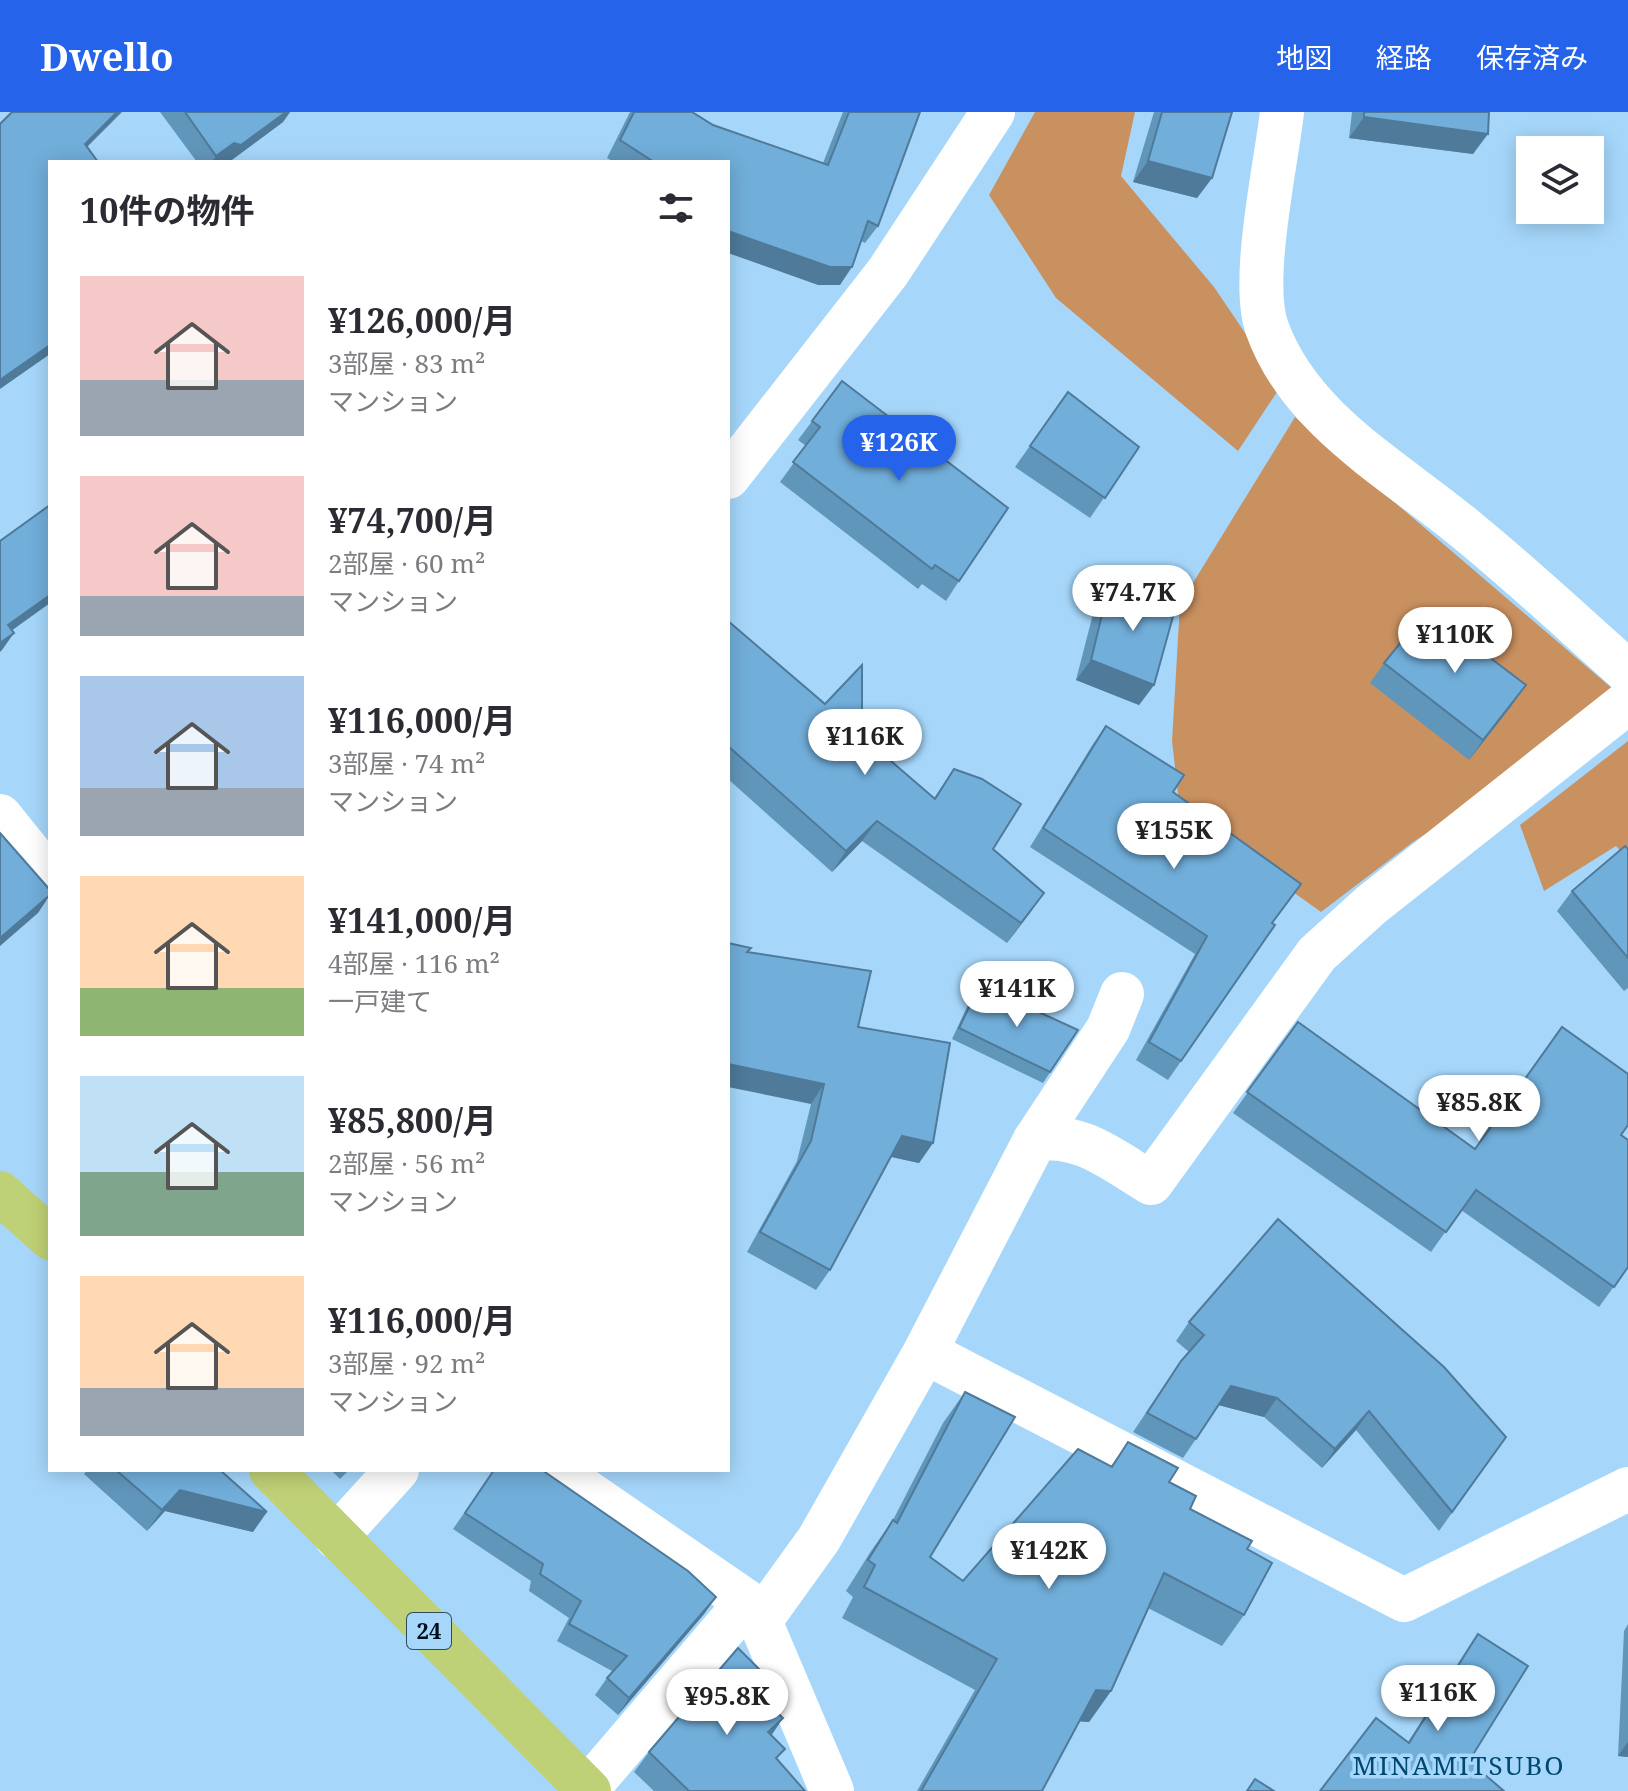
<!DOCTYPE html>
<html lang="ja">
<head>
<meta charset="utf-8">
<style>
  body { margin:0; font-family:"Noto Serif","Noto Sans JP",serif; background:#f2f2f3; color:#2b2b33; height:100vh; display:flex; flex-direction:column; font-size:30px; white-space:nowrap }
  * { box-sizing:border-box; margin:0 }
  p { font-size:26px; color:#7c7c81 }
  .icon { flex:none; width:44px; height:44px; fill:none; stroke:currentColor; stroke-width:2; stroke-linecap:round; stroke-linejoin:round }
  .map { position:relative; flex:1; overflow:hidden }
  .details { position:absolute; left:48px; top:48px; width:682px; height:1312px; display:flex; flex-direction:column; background:#fff; border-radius:0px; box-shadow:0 4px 20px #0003 }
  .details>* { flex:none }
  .controls { position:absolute; left:1516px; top:24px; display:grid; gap:16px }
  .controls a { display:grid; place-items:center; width:88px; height:88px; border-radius:0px; background:#fff; box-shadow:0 4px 20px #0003; font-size:40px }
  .price { position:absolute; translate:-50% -68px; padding:0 18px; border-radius:28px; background:#fff; color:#222; font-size:26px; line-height:52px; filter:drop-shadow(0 2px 4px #0008) }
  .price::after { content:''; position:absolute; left:50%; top:48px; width:24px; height:18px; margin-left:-12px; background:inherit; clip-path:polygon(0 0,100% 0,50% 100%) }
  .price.selected { background:#2563eb; color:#fff }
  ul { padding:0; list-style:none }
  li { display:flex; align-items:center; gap:24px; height:200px; padding:0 32px }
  li span { display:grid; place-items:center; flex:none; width:224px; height:160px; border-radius:0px; color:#555 }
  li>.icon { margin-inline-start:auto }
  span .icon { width:96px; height:96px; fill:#fffc; stroke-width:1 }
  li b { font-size:34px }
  h2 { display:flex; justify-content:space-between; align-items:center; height:96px; padding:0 32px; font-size:34px }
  header { display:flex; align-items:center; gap:48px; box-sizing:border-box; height:112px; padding:0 40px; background:#2563eb; color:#fff }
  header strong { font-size:38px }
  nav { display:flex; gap:44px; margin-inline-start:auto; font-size:28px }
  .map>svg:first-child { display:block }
</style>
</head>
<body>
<header>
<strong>Dwello</strong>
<nav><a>地図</a><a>経路</a><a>保存済み</a></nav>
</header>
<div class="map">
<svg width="1628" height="1679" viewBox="0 0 1628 1679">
  <rect width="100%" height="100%" fill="#a6d7fb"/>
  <!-- green -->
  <g fill="#ca9160">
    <polygon points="1035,0 1135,0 1121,64 1214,175 1281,274 1238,339 1056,186 989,83"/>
    <polygon points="1295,305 1614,578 1473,692 1413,730 1321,800 1180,699 1172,629 1180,492"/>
    <polygon points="1628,629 1628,747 1616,734 1544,779 1520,713"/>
  </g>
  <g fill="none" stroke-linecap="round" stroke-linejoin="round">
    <!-- minor -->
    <g stroke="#fff" stroke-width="44">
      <path d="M1282,0c-6,53 -32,169 -15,216 33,93 131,144 202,204 55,45 106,93 159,140"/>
      <polyline points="728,365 888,160 993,0"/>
      <polyline points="0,704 50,766"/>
      <polyline points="1035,1028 1108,917 1122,882"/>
      <polyline points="925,1240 1404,1488 1628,1377"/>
      <polyline points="555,1358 747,1490 760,1509 832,1679"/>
      <polyline points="336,1425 397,1358"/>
      <path d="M760,1509l59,-82 106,-187 110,-212c44,-9 79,21 116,43l166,-229 54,-49 257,-203"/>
      <polyline points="587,1677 747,1490"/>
    </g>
    <!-- major -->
    <g stroke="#bfd176" stroke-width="44">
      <polyline points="0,1081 50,1126"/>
      <polyline points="271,1358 589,1679"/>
    </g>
  </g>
  <!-- wall -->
  <g fill="#6196bb">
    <polygon points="160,0 290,0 283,10 229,50 222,48 219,50 197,50"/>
    <polygon points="630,0 692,0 713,13 823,51 843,0 920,0 878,114 865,131 861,129 840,173 818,173 728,50 614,50 607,46"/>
    <polygon points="1154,0 1232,0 1212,66 1197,86 1133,70"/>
    <polygon points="1352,0 1489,0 1473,42 1349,26"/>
    <polygon points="842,269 959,469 946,489 922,472 918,477 780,370 806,334 798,328"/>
    <polygon points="1068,280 1139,335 1090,406 1015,355"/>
    <polygon points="1109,474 1154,573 1139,593 1076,568 1095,494"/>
    <polygon points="728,509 934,686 954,657 993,737 1044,781 1007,831 862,729 832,760 728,667"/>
    <polygon points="1384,551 1512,593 1469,648 1370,571"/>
    <polygon points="1106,614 1173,680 1275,813 1168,968 1136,948 1195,842 1030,735 1093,632"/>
    <polygon points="1628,737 1628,876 1624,879 1557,799 1572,779"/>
    <polygon points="748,840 858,915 933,1031 919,1051 891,1045 830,1158 816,1178 747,1140 797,1049 811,992"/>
    <polygon points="980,873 1078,918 1043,971 952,927 972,884"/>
    <polygon points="1298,910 1475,1037 1621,1023 1628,1155 1599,1195 1461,1098 1431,1140 1233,1001"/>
    <polygon points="1189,1210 1506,1325 1439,1419 1356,1318 1322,1356 1264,1305 1219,1293 1183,1346 1133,1320 1168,1268 1189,1240 1176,1229"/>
    <polygon points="965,1280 930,1445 963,1469 1111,1354 1128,1330 1169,1370 1190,1397 1247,1437 1244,1503 1222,1534 1148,1496 1111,1579 1089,1610 1079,1609 1042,1679 917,1679 975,1578 842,1506 853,1485 846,1479 871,1439 893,1408 943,1311"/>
    <polygon points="87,1358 220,1358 253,1420 165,1399 147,1419 84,1362"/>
    <polygon points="331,1358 349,1358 340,1367"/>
    <polygon points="494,1358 716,1485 704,1502 618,1603 595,1583 612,1559 557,1529 569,1506 529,1479 531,1469 453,1417"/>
    <polygon points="1628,1512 1628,1645 1618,1644 1624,1519"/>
    <polygon points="1478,1522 1469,1649 1408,1630 1465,1541"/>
    <polygon points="758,1583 777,1648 805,1679 654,1679 634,1660 649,1640"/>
  </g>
  <!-- shaded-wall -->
  <g fill="#4f7a99">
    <polygon points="117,0 122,0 73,49 85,32"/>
    <polygon points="286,0 290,0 283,10 229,50 222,48 219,50 212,50 216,44 234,31"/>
    <polygon points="1364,5 1488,22 1473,42 1349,26"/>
    <polygon points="1148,49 1212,66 1197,86 1133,70"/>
    <polygon points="728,119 852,155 840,173 818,173 728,141"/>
    <polygon points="50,233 50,242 0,277 0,268"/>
    <polygon points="50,483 50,491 0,527 8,513"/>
    <polygon points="14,521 2,538 0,540 0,531"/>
    <polygon points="1091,548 1154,573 1139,593 1076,568"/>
    <polygon points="1526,573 1512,593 1469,648 1483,628"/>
    <polygon points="877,709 862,729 832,760 846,739"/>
    <polygon points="1044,781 1030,801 1007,831 1021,811"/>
    <polygon points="50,783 38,801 0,834 0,826"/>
    <polygon points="728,952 824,972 811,992 728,975"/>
    <polygon points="902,1024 933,1031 919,1051 888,1044"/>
    <polygon points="1231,1274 1277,1286 1264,1305 1218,1293"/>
    <polygon points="1369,1299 1356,1318 1322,1356 1335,1337"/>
    <polygon points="180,1378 267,1400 253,1420 165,1399 147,1419 162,1398"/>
    <polygon points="716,1485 704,1502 618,1603 629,1586"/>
    <polygon points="1096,1578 1111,1579 1089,1610 1074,1609"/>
    <polygon points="783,1606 769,1627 768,1620"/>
    <polygon points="1628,1630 1628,1645 1618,1644"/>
  </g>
  <!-- building -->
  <g fill="#71aeda" stroke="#4f7a99" stroke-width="2">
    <polygon points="12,0 117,0 85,32 98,50 50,50 50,233 0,268 0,12"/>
    <polygon points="185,0 286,0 241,33 234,31 216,44"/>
    <polygon points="634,0 692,0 713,13 828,53 849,0 920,0 878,114 868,109 852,155 830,155 728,119 728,50 654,50 620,28"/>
    <polygon points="1162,0 1232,0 1212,66 1148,49"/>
    <polygon points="1364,0 1489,0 1488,22 1364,5"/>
    <polygon points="842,269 1008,396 959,469 935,453 932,457 793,350 820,315 812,309"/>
    <polygon points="1068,280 1139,335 1105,386 1030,334"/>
    <polygon points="50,393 50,483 8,513 14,521 0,531 0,429"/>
    <polygon points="1109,474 1177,490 1154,573 1091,548"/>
    <polygon points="1427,498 1526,573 1483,628 1384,551"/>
    <polygon points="728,509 825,592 862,553 862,624 935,687 954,657 982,667 1021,692 993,737 1044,781 1021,811 877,709 846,739 728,634"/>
    <polygon points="1106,614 1184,663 1173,680 1301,772 1272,811 1275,813 1181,949 1149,930 1207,824 1043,716"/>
    <polygon points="0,721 50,778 50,783 0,826"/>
    <polygon points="1625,734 1628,737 1628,846 1572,779"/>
    <polygon points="728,831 751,836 747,840 871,859 858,915 950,931 933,1031 902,1024 830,1158 760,1120 811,1029 824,972 728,952"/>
    <polygon points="980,873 1078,918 1050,960 959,916"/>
    <polygon points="1298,910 1475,1037 1562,915 1628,962 1628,1013 1621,1023 1628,1028 1628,1155 1614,1175 1476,1078 1446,1120 1247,980"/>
    <polygon points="1278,1107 1444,1255 1506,1325 1452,1400 1369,1299 1335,1337 1277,1286 1231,1274 1196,1327 1147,1301 1181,1249 1204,1223 1189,1210"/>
    <polygon points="965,1280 1015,1305 930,1445 963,1469 1078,1337 1112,1355 1128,1330 1178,1356 1169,1370 1196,1384 1190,1397 1252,1429 1247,1437 1272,1451 1244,1503 1164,1461 1111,1579 1096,1578 1042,1679 921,1679 997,1547 864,1475 875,1453 868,1448 893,1408 897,1411"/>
    <polygon points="116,1358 220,1358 267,1400 180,1378 162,1398"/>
    <polygon points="494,1358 542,1358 688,1459 716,1485 629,1586 607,1566 627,1544 569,1512 581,1489 540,1462 543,1452 465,1401"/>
    <polygon points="1478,1522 1528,1554 1469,1649 1504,1679 1320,1679 1376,1606 1409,1631"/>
    <polygon points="738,1536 763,1561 758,1583 783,1606 768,1620 785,1637 776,1646 805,1679 689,1679 649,1640"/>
    <polygon points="1255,1667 1274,1679 1247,1679"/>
  </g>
  <g text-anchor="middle" stroke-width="7" stroke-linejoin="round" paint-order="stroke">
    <!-- shield labels -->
    <rect fill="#a6d7fb" stroke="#324a5f" stroke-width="2" x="407" y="1501" width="44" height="36" rx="6"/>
    <g font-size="22" font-weight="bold" fill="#000d1c">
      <text x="429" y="1527">24</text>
    </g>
    <!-- neighbourhood labels -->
    <g font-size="26" letter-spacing="2" fill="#01486f" stroke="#a6d7fb">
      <text x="1459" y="1663">MINAMITSUBO</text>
    </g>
  </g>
</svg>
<div class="controls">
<a><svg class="icon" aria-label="layers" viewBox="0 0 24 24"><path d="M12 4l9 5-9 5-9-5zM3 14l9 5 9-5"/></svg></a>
</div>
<b class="price selected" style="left:899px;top:371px">¥126K</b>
<b class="price" style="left:1133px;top:521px">¥74.7K</b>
<b class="price" style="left:1455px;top:563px">¥110K</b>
<b class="price" style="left:865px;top:665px">¥116K</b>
<b class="price" style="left:1174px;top:759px">¥155K</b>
<b class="price" style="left:1017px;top:917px">¥141K</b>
<b class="price" style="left:1479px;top:1031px">¥85.8K</b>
<b class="price" style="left:1049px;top:1479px">¥142K</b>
<b class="price" style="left:1438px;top:1621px">¥116K</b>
<b class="price" style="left:727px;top:1625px">¥95.8K</b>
<section class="details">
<h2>10件の物件<svg class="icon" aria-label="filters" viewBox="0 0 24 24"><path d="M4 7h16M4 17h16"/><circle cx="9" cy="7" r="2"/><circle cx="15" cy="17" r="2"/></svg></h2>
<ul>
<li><span style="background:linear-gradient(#f6c9c9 65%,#9aa5b1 0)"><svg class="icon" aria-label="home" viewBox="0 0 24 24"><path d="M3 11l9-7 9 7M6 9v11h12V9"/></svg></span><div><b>¥126,000/月</b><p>3部屋 · 83 m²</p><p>マンション</p></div></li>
<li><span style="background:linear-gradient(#f6c9c9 75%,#9aa5b1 0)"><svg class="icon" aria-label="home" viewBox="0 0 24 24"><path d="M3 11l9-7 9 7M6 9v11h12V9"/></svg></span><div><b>¥74,700/月</b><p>2部屋 · 60 m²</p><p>マンション</p></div></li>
<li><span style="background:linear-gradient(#a9c7e8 70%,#9aa5b1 0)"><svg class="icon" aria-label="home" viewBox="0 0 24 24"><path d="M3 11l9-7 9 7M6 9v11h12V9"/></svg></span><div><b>¥116,000/月</b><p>3部屋 · 74 m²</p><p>マンション</p></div></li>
<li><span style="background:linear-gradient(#ffd9b3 70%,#8fb573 0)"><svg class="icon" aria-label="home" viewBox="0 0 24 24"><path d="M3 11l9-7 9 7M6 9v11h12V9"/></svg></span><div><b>¥141,000/月</b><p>4部屋 · 116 m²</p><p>一戸建て</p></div></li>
<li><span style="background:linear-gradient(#bfe0f5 60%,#7fa58c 0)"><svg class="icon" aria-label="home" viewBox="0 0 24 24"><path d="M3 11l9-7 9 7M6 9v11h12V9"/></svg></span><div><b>¥85,800/月</b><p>2部屋 · 56 m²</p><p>マンション</p></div></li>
<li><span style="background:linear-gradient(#ffd9b3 70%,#9aa5b1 0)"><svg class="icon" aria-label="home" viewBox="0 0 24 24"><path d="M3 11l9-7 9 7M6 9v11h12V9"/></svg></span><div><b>¥116,000/月</b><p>3部屋 · 92 m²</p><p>マンション</p></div></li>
</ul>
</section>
</div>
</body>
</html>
